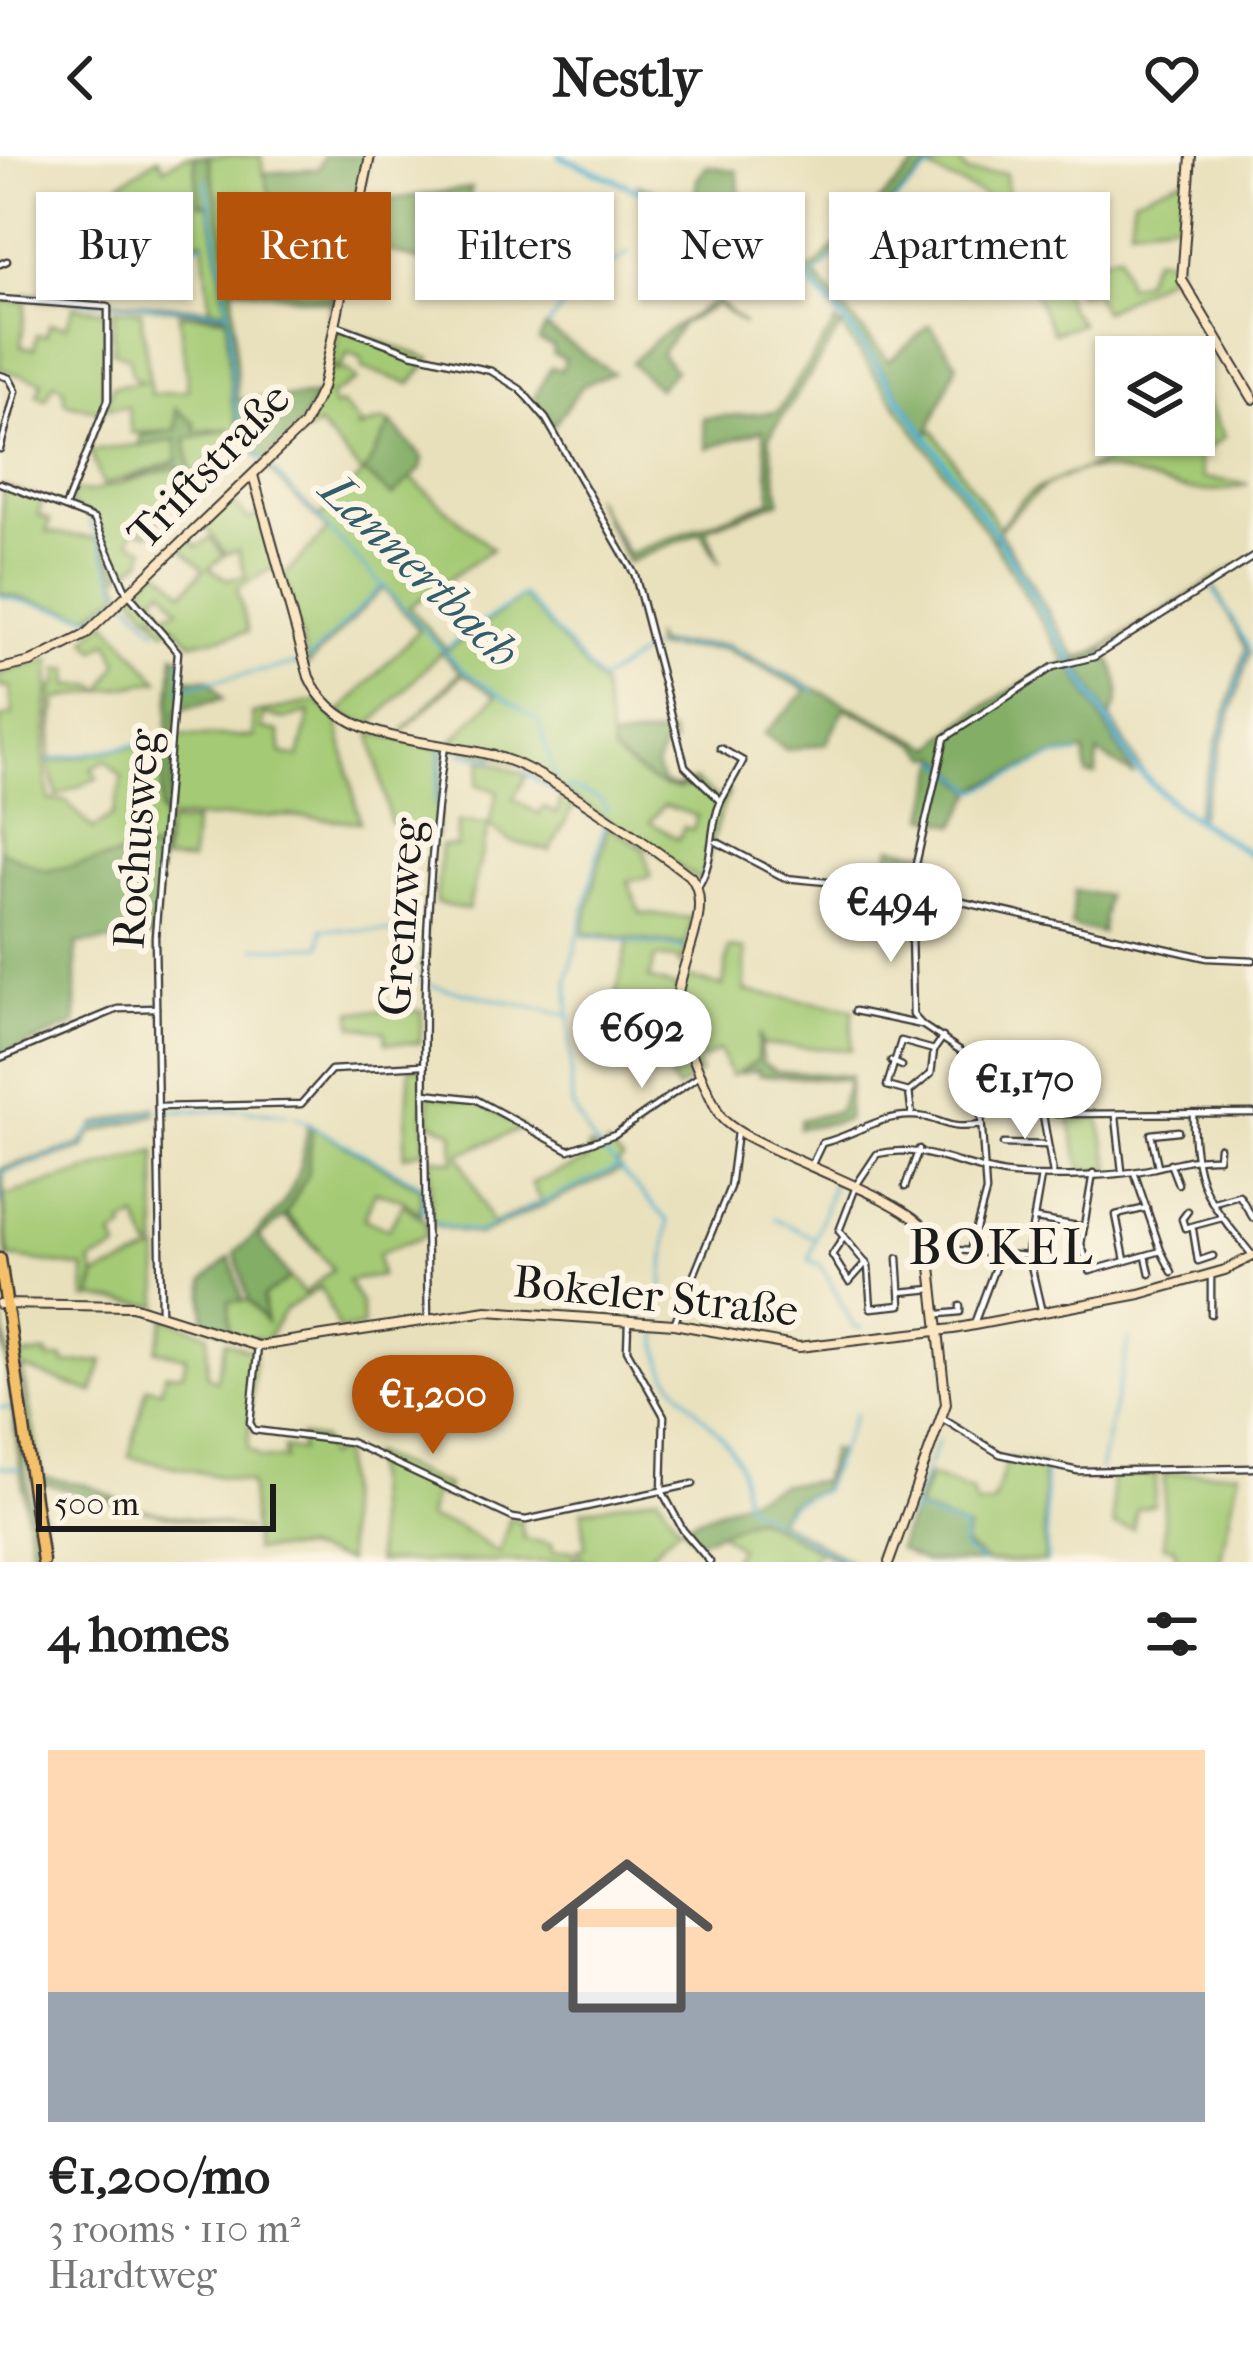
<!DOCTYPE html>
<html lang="en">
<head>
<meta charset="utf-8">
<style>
  body { margin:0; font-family:"IM FELL French Canon",serif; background:#f2f2f2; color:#222; height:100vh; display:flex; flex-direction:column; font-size:45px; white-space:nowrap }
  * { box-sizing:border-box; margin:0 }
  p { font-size:39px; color:#767676 }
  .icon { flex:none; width:66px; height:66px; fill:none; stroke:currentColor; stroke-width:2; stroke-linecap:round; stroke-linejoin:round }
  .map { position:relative; height:1406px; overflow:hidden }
  .panel { display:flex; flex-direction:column; background:#fff; flex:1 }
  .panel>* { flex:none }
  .top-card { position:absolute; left:36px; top:36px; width:1182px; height:108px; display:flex; gap:24px }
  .fabs { position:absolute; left:1095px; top:180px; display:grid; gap:24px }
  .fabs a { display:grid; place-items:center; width:120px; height:120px; border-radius:0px; background:#fff; box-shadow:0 3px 9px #0004; font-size:60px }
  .scale { position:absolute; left:36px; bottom:30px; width:240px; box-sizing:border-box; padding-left:12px; border:6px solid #1c1c1c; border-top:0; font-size:33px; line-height:42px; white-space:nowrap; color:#1c1c1c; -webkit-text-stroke:9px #fcf5e5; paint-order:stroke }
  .price { position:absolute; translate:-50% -102px; padding:0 27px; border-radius:42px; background:#fff; color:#222; font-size:39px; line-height:78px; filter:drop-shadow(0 3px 6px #0008) }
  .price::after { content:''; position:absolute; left:50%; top:72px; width:36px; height:27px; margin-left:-18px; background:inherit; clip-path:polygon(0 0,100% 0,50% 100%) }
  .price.active { background:#b45309; color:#fff }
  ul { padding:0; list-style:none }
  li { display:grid; align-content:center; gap:24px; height:636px; padding:0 48px }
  li span { display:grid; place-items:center; height:372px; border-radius:0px; color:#555 }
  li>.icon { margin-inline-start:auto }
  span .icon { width:216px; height:216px; fill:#fffc; stroke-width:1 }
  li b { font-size:51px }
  h2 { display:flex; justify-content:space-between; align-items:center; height:144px; padding:0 48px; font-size:51px }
  .tag { padding:0 42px; border-radius:0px; background:#fff; box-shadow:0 3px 9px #0004; font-size:42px; line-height:108px }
  .tag.active { background:#b45309; color:#fff }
  header { display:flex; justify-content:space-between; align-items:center; height:156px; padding:0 48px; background:#fff; font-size:54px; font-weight:700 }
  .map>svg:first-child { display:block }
</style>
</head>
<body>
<header><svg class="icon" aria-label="back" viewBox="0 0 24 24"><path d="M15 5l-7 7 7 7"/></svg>Nestly<svg class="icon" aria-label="heart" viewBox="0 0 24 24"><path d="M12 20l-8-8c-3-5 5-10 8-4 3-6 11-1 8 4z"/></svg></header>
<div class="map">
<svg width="1253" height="1406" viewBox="0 0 1253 1406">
  <rect width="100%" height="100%" fill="#fcf5e5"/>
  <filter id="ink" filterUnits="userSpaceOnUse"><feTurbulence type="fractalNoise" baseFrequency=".00833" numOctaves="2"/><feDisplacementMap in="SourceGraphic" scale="24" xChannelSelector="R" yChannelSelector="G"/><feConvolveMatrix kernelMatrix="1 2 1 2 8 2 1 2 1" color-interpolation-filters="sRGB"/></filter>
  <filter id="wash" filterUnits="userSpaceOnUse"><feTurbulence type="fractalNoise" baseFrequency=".004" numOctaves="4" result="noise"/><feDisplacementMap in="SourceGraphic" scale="48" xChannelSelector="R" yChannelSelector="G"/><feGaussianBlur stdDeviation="2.7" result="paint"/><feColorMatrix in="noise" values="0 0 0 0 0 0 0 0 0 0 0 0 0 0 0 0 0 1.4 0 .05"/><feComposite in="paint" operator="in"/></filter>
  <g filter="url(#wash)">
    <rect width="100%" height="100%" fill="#e8e0bb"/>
    <!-- green -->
    <g fill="#a4ca74" stroke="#607348" stroke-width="3" fill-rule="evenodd">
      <polygon points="184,0 194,0 199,47 207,48 210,56 228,154 210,152 203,84 151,96 116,30 158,2 164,12"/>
      <polygon points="208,0 261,0 264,18 333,122 330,141 233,124"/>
      <polygon points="956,0 967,17 1006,17 1009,51 930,14"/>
      <polygon points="1186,21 1180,65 1130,71 1134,42"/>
      <polygon points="1119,97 1127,130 1143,125 1153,102 1176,103 1176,115 1103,156 1094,136 1077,138 1072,125 1063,129 1067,149 1081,168 1053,177 1029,126"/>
      <polygon points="0,145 26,146 21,190 34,193 37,179 46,180 50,168 66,170 74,150 108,156 103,256 65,247 63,231 54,227 46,243 37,239 42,225 0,213"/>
      <polygon points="114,153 141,155 151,239 188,234 179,158 228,161 232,246 239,274 192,320 185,282 230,273 195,275 176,253 176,275 131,277 128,251 108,252 112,230 143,226 132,220 129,202 113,195"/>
      <path d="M846,168l79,111 8,-5 66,97c11,-11 19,-26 33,-35 19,-12 142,-57 162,-57v-40l7,-4 24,46 -27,18 5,23 45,6c-106,36 -146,-86 -256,56l-151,-213z"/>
      <polygon points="340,172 431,203 410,228 362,212 362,203 348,197 341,211 332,211"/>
      <path d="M328,214h18l11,10 -27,16 4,11 7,-3 20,21 -3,4 25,-9 8,3 -26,50 27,23 19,-18 81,71 -83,58 38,43 76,-54 79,90 11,68c27,19 53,45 86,30l20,16 11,-9c-16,30 -17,57 -29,90l-180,-118 -72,-19 47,-48 -33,-22 -60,57 57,-59 -19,-20 -71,74 -31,-13 80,-83 -36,-42 -75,77 -23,-90 43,-45 -61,-62 53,49 43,-43 -45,-49 -20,11 15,-22zM664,649l33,11 -4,14 -9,-3 -6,12 -28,-17z"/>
      <polygon points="176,284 177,305 103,329 90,295"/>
      <polygon points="178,311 186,329 154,359 159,366 149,378 134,373 130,385 145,392 142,404 121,419 95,362 70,349 74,335 90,336"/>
      <polygon points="3,330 49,345 42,346 38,359 50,364 47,376 101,383 123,434 89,459 0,437"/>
      <polygon points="231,344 249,364 263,355 277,410 237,432 248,476 192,487 173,467 165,475 153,461 179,453 164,432 154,439 162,451 150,459 133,438 159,413 184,436 204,413 181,392 190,383 197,391 211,382 224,400 209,412 227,423 246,421 238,394 226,398 205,370"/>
      <polygon points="1001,378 1076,501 1093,497 1236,410 1093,500 1065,505 994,387"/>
      <polygon points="106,464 159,525 57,543 49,603 53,530 58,529 59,513 70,513 69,530 95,529 102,535 118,507 109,485 96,494 86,483"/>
      <polygon points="51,503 44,598 49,644 66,645 93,673 113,659 122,621 106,604 91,613 98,622 57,640 49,606 166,584 162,692 46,715 0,694 0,562 13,559 10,531 0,532 0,517"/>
      <path d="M318,545l19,19 23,102 -69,-6 -125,3 9,-84 79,2 -2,-23zM310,556l-11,45 -17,-3 -3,-22 -17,-3 2,-14 22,4z"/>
      <polygon points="371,577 443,593 436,682 390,666"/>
      <polygon points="482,603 527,619 513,643 539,658 544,651 557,658 561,640 574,649 550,695 509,685 489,669 468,754 436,747 441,690 457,690 457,666 489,668 498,635 477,629"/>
      <polygon points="194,666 191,706 164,705 167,668"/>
      <polygon points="608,670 644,693 651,721 628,725 640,757 692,762 686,789 583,777"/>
      <polygon points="628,786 686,792 681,810 677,803 655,801 649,823 677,831 676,856 662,850 653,857 657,864 652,879 670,898 687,884 700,917 677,933 616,839"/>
      <polygon points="729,792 745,794 745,835 853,853 851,894 763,889 759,879 758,904 731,920 719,894 701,904 682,857 685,821 723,830"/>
      <polygon points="352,855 422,855 420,887 386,887 385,875 353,870"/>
      <polygon points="410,911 423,913 425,994 404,1000"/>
      <polygon points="430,939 475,945 523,972 459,998 492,1068 541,1046 531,1027 587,1005 589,990 604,998 607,989 623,1004 617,1009 621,1014 478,1079 430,1068 431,1001 454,1006 453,976 430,966"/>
      <polygon points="1069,962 1099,962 1111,1013 1081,1014"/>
      <polygon points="313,971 420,1032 421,1058 402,1043 375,1036 364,1063 388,1073 403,1048 426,1066 426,1080 378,1098 381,1120 348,1125 361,1147 363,1171 339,1174 321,1131 285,1154 266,1184 230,1178 229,1144 249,1145 265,1164 263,1141 290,1122 304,1138 333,1113 286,1058 307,1020"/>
      <polygon points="156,995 157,1090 150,1093 137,1062 123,1068 125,1074 113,1080 118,1093 91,1106 95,1118 90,1143 85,1143 84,1112 9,1101 3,1040"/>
      <polygon points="158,1094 159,1150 92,1142 96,1120"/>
      <polygon points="15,1154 20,1200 47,1197 48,1203 64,1202 65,1208 103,1205 93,1237 22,1211 42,1319 32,1319"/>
      <polygon points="165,1162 208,1178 207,1219 216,1225 225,1185 255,1196 248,1292 261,1302 285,1303 284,1292 301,1294 300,1280 322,1283 327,1301 342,1294 347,1405 304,1393 254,1394 250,1327 129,1301 147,1231 161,1234 165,1218 183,1217 186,1201 156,1194"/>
      <polygon points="371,1297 447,1330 445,1340 433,1338 428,1363 456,1370 499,1397 510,1362 521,1366 524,1383 552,1388 553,1396 571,1394 580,1406 377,1406"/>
      <polygon points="1008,1302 1043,1310 1045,1406 987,1406 917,1353 930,1320 972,1336 976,1349 993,1348"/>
      <polygon points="1239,1315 1220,1406 1177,1406 1175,1391 1164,1390 1164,1318"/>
      <polygon points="1156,1319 1154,1349 1137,1353 1133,1373 1114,1370 1111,1320"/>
      <polygon points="658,1339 679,1371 641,1406 585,1406 577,1393 585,1392 582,1355"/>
      <polygon points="755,1361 820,1394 806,1406 730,1406 739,1392 719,1376"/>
    </g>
    <!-- forest -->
    <g fill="#83ae66" stroke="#506541" stroke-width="3">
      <path d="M194,0h14l25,124 104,19 -8,36 2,-32 -98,-16 4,112 79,-3 -14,27 -40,38c-38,-39 -32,-94 -35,-146l-202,-21 202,16 -17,-98 -3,-8h-8z"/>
      <path d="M323,0h45l-30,141 -8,-2 2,-17c-47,-24 -54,-56 -68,-105l54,-4z"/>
      <path d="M925,0h22l-19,11 -113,108 74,86 41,-36 27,39 -30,71c-37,-52 -71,-111 -118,-154 -44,-42 -116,-67 -170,-91l-1,-6 56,22 3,-27 10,-13 30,5 4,35 69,65z"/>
      <polygon points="471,32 461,119 357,84 364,47"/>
      <polygon points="716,144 744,168 717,149 682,168 661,198 675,215 658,232 631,207 658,182"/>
      <polygon points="836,166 841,171 769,281 780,345 706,373 720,408 701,376 628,406 592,339 628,398 772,344 763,274 707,292 703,262 777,256"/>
      <polygon points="545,171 613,217 583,229 553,270 532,245 551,211 562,214 565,203 553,198 553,190 539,185"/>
      <polygon points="176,253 195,267 195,275 231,273 185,283 192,322 186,329 178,311 124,325 177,305 176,284 140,290 140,280 176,274"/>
      <polygon points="391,267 423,302 421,313 392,340 364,317"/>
      <polygon points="1214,431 1250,496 1199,661 1195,658 1246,492"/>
      <path d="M653,480l4,8 70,1 207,103c20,-26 101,-77 136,-84l64,111 -36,-22 -2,22h-9l-3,-23 -33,5 -76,32 -36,-34 -8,2 -14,-13 -72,-36 -19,36 -39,6 -23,-16 43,-44 -82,-41 -69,-1z"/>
      <path d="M1106,495c11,22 21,43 4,66l36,61 -70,-116z"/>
      <polygon points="174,498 183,502 183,523 209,523 223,543 177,554 168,658 160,657"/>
      <path d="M671,577l3,11 -10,2 -8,21 7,16 12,4 19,-7 5,4c-33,15 -59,-12 -86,-30l-2,-14z"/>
      <polygon points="939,603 974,636 956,669 926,661"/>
      <polygon points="891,691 934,699 934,705 914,712 909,734 885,728"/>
      <polygon points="162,692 153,781 76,788 76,868 0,900 0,694 46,715"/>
      <polygon points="1075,735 1106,739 1102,777 1071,770"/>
      <polygon points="759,878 762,906 775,915 850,920 847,964 799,972 800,964 839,955 849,924 759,919 758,914 739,918 757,904"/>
      <polygon points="155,952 155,959 91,977 83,992 3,1016 9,1129 0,1013 80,989 95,968"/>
      <path d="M308,967l5,4 -6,49 -21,38 33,36 -36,-33 -24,20 31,41 -27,19 3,25 -17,-21 -14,-48c51,-46 64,-61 73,-130z"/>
      <polygon points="230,1101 243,1145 229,1145 230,1178 204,1167 204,1125"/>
      <polygon points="0,1163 3,1164 39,1406 33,1406"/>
      <polygon points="831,1294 837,1295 821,1334 787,1348 777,1364 852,1406 840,1406 756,1361 696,1386 682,1369 782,1328 822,1325"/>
      <path d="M32,1319l55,10 53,24 109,21c-73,-11 -141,-27 -211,-49l10,81z"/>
      <polygon points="926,1319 918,1353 968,1373 964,1391 987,1406 925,1406 898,1393"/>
    </g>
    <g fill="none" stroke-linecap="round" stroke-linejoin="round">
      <!-- stream -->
      <g stroke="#4eafcd" stroke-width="3">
        <polyline points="206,23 229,157"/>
        <polyline points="116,31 151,96 203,88"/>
        <polyline points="809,125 930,13 951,0"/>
        <polyline points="27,141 229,156"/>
        <path d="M230,162c2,52 -4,105 34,143"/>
        <polyline points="547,170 573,138 629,96"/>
        <polyline points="269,310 460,512 539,565 556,625"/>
        <polyline points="192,321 237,278"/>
        <polyline points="89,365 95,378"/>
        <polyline points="97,381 119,434"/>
        <polyline points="0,440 93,461 123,439"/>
        <polyline points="129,445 156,474"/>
        <polyline points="658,490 728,491 815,534"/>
        <polyline points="448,491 523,439 600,525 651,492"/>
        <polyline points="181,501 183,528"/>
        <polyline points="309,503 383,429"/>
        <polyline points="179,532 301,507"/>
        <polyline points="329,556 361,573"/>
        <polyline points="461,597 493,604"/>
        <polyline points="940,603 977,635 1053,601 1078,598"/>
        <polyline points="49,604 164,584"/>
        <polyline points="524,616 605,668"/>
        <polyline points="567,631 600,643 607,655"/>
        <polyline points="435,647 441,592"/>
        <polyline points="1196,663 1249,491 1213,432"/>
        <polyline points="605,667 568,823 572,950 590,982 668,1065 660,1162"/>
        <polyline points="583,780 686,792"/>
        <polyline points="255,792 321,790 322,773 426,777"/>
        <polyline points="422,827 424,798"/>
        <polyline points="428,829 513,847"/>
        <polyline points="517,848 567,859"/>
        <polyline points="243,954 288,959"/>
        <polyline points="162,955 238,954"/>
        <polyline points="295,961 423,1030 423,1056"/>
        <polyline points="0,1017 81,990 92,972 155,955"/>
        <polyline points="833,1026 809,1104 821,1109 854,1171 862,1172"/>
        <polyline points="0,1047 0,1021"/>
        <polyline points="775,1062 814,1082"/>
        <polyline points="431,1066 477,1077 617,1012"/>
        <path d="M659,1171c-10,58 55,87 78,133 8,14 2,30 10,45l99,57"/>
        <polyline points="946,1195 948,1237"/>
        <polyline points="0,1251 12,1253"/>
        <polyline points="929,1308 938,1285"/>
        <polyline points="0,1311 20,1313"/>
        <polyline points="1045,1312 1047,1406"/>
        <polyline points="1100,1314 1129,1183"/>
        <polyline points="917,1355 965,1373 963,1393 983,1406"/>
        <polyline points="783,1357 793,1346 823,1335 855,1258"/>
        <polyline points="909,1362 927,1313"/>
      </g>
      <!-- canal -->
      <polyline stroke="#4eafcd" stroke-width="6" points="560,0 671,49 809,125 847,168 1000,385 1135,611 1175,650 1253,700"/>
    </g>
  </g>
  <g filter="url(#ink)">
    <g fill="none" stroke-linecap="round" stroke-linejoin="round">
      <!-- street casing -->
      <g stroke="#3b3934" stroke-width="9">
        <g id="street">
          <polyline points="0,108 7,105"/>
          <polyline points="0,143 108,151 108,244 66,349"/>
          <path d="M336,169l75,28 80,18 29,18 26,30 89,156 50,191 36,35c-13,28 -5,57 -23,86"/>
          <polyline points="0,219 9,222 16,235 0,293"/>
          <polyline points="0,327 94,363 126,435 178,496 155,781 161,1157"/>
          <polyline points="720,592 743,605 721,645"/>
          <polyline points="717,686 785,722 910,734 1207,802 1253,804"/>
          <polyline points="855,855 922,869 1056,958 1253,957"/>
          <polyline points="922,869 913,859 910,734 945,582 1053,511 1094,501 1253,401"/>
          <polyline points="0,902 118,853 156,852"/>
          <polyline points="891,905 902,910"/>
          <polyline points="909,936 887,930 901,885 934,894 943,881"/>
          <polyline points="425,937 475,943 569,994 615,978 702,918"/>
          <polyline points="158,951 301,948 331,914 423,909"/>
          <polyline points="983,952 1005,957"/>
          <polyline points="1042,953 1053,1018"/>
          <path d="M1193,958c0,74 16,87 60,142"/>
          <polyline points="912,959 909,936 931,918 934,894"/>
          <polyline points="1116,961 1122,1015"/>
          <polyline points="1003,988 1046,989"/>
          <polyline points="1170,1007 1178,1028"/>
          <path d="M812,1008l10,-21c32,-7 57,-29 92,-27 29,1 27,15 67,9"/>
          <polyline points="1158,1010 1151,978 1178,975"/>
          <polyline points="1093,1017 1081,1088 1090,1115 1161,1095 1134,1016"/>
          <polyline points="1041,1021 1028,1096 1042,1157"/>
          <polyline points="905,1031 919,993"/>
          <polyline points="1214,1046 1239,1039 1253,1062"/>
          <polyline points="1188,1055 1182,1063 1185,1072 1222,1062"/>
          <polyline points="1036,1063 1084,1071"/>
          <polyline points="1193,1074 1198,1105 1213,1100"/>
          <polyline points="844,1081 832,1099 849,1126 866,1107"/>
          <polyline points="933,1092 1028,1100"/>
          <polyline points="970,1095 986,1036 981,960 999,923"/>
          <polyline points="1161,1095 1172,1116"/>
          <polyline points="1146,1100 1150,1118"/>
          <path d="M898,1102l3,47 -30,3 -3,-42 -29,-35 18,-47 20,-30c48,-12 88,17 137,21 38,3 104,2 140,-7 23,-5 40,-11 64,-10l1,-11"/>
          <polyline points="1125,1104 1116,1059 1147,1052"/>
          <polyline points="901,1136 932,1133"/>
          <polyline points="940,1158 960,1156 960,1150"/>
          <polyline points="1211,1158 1211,1119"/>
          <path d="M428,1165c-3,-191 -12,-386 17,-575"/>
          <polyline points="975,1165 1000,1098"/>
          <polyline points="628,1167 627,1194 664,1260 662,1335 683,1374 710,1406"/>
          <polyline points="674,1168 730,1031 737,976"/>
          <polyline points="258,1190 250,1267 254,1274 350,1286 513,1362 526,1364 693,1328"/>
          <polyline points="943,1263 1000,1298 1078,1315 1253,1312"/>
        </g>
      </g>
      <!-- secondary casing -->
      <g stroke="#3b3934" stroke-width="12">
        <g id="secondary">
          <polyline points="1191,0 1182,124 1253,243"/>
          <path d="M253,319l56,202c33,75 138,59 204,85 44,18 138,84 178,115 24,32 -13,88 -14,125 0,24 30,89 42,112 17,32 173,75 208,116l19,174 -57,158"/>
          <polyline points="0,513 31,506 85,479 304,269 322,232 370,0"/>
          <polyline points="0,1148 132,1150 258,1190 487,1155 674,1168 799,1191 953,1173 1140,1138 1225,1114 1253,1100"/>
        </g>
      </g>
      <!-- primary casing -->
      <g stroke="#3b3934" stroke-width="15">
        <polyline id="primary" points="0,1103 43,1406"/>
      </g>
      <!-- street -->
      <use href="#street" stroke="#fff" stroke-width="4.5"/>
      <!-- secondary -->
      <use href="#secondary" stroke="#fbe6c3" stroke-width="8"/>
      <!-- primary -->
      <use href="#primary" stroke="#f4c16a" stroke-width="10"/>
    </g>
  </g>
  <g text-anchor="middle" stroke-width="12" stroke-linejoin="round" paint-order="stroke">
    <!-- street labels -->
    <g font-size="45" fill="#1c1c1c" stroke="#fcf5e5">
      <text transform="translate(208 309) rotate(-46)" y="16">Triftstraße</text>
      <text transform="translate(135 683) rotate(-86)" y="16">Rochusweg</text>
      <text transform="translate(400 761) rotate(-86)" y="16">Grenzweg</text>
      <text transform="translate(656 1139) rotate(6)" y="16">Bokeler Straße</text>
    </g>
    <!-- water labels -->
    <g font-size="48" font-style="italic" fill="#325e6c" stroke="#fcf5e5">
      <text transform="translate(421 414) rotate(44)" y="17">Lannertbach</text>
    </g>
    <!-- quarter labels -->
    <g font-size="51" letter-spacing="3" fill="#1c1c1c" stroke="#fcf5e5">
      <text x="1002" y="1108">BOKEL</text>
    </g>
  </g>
</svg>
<div class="fabs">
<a><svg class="icon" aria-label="layers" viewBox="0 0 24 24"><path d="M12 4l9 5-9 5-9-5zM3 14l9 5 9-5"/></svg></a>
</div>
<div class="scale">500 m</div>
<b class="price" style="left:891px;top:809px">€494</b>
<b class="price" style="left:642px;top:935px">€692</b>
<b class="price" style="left:1025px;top:986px">€1,170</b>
<b class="price active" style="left:433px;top:1301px">€1,200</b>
<div class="top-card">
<a class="tag">Buy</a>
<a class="tag active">Rent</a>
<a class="tag">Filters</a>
<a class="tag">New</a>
<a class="tag">Apartment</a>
</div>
</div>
<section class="panel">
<h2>4 homes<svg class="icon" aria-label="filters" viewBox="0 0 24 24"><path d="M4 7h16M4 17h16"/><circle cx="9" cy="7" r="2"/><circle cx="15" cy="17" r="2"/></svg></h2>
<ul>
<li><span style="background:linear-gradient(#ffd9b3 65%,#9aa5b1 0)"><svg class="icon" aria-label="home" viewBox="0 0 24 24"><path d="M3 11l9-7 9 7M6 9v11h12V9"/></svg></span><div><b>€1,200/mo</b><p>3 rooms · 110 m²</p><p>Hardtweg</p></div></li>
</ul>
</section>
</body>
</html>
